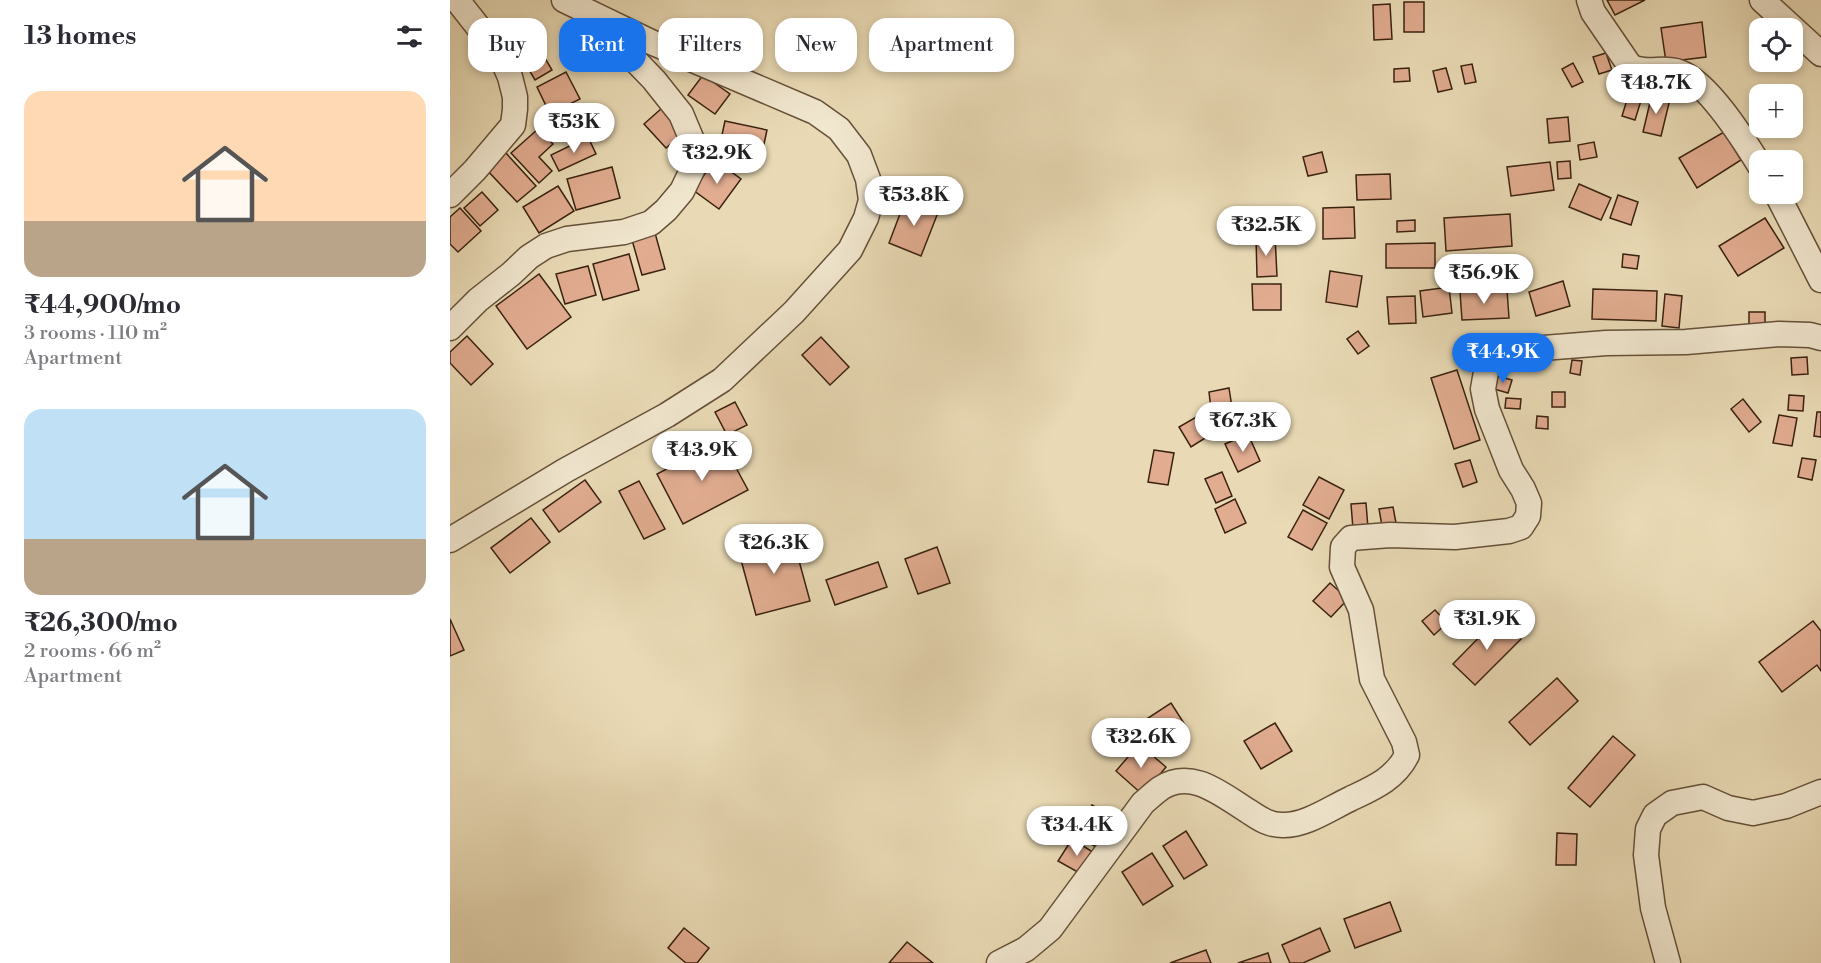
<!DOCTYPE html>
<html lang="en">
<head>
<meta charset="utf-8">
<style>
  body { margin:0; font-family:"Libre Bodoni",serif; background:#f2f2f3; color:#2b2b33; height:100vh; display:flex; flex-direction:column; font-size:22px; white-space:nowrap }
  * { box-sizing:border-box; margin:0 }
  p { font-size:20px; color:#7c7c81 }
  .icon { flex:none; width:33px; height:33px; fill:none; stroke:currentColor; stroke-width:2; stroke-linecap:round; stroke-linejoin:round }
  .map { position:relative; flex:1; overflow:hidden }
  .details { display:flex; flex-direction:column; background:#fff; width:450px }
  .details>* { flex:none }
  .hud { position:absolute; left:18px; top:18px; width:570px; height:54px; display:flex; gap:12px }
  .tools { position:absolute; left:1299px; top:18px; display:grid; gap:12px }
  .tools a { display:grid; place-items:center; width:54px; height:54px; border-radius:12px; background:#fff; box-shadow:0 3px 9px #0003; font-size:30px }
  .price { position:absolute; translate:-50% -51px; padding:0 14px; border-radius:21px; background:#fff; color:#222; font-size:20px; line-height:39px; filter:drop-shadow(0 2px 3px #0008) }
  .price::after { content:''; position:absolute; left:50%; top:36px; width:18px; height:14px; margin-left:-9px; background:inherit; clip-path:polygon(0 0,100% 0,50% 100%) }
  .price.current { background:#1a73e8; color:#fff }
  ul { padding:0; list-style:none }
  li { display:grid; align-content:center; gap:12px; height:318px; padding:0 24px }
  li span { display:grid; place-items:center; height:186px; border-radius:18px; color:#555 }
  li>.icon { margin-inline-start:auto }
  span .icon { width:108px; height:108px; fill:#fffc; stroke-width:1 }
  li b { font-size:26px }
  h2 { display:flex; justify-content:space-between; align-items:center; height:72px; padding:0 24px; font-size:26px }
  .tag { padding:0 21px; border-radius:18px; background:#fff; box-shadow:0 3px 9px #0003; font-size:21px; line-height:54px }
  .tag.current { background:#1a73e8; color:#fff }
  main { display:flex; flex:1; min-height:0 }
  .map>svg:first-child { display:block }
</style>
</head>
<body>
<main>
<section class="details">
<h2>13 homes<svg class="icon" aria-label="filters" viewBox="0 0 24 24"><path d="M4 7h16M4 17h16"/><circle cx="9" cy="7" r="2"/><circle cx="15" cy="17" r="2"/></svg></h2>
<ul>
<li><span style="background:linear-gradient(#ffd9b3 70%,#b9a48a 0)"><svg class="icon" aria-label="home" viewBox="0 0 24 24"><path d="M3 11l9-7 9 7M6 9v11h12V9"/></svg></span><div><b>₹44,900/mo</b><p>3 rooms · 110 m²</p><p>Apartment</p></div></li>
<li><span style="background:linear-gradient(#bfe0f5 70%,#b9a48a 0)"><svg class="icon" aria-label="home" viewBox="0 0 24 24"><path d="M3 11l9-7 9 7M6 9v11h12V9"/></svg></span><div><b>₹26,300/mo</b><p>2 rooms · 66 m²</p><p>Apartment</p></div></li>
</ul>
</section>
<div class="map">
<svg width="1371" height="963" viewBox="0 0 1371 963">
  <rect width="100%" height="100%" fill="#e9dab5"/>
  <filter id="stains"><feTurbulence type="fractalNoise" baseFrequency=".00333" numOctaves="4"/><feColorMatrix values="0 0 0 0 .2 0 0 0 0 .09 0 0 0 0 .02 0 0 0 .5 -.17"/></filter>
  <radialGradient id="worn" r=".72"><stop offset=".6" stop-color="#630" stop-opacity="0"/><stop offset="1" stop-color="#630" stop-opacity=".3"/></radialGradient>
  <!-- building -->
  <g fill="#e1ac90" stroke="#3b2210" stroke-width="1.5">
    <polygon points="1157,0 1195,0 1165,15"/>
    <rect x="954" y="2" width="20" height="30"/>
    <polygon points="940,4 942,39 924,40 923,5"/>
    <polygon points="1252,22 1256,57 1216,62 1211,28"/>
    <polygon points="89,48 102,70 85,80 72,58"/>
    <polygon points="1156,53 1162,70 1149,74 1143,57"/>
    <polygon points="1123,63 1133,82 1122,87 1112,69"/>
    <polygon points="1022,64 1026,82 1015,84 1011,66"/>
    <polygon points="959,68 960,81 944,82 944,69"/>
    <polygon points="996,68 1002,89 988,92 983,71"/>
    <polygon points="116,72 130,99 100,114 87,87"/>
    <polygon points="253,75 280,94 265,114 238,95"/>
    <polygon points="1180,90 1193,94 1185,120 1172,116"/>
    <polygon points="1202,94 1220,99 1211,136 1193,132"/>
    <polygon points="212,108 234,133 216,148 194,124"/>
    <polygon points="1118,117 1120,141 1099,143 1097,119"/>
    <polygon points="275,121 317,130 309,167 267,158"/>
    <polygon points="88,129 103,144 89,157 102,171 89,183 61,153"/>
    <polygon points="1274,132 1291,160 1247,188 1229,158"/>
    <polygon points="138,137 146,154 109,171 101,155"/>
    <polygon points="1144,142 1147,157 1130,160 1128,145"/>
    <polygon points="55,152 86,186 67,202 36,169"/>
    <polygon points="872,152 877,172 858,176 853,157"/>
    <polygon points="265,160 291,179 269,209 243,190"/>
    <polygon points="1120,161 1121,178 1108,179 1107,162"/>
    <polygon points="1100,162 1104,190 1061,196 1057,167"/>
    <polygon points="162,167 170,198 126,210 117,179"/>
    <polygon points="940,174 941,199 907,200 906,175"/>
    <polygon points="1129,184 1161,198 1151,220 1119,207"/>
    <polygon points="108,186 124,211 89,233 73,207"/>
    <polygon points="32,192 48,210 30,226 14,208"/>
    <polygon points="1168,195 1188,202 1181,225 1160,218"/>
    <polygon points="456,198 489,210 471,256 439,243"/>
    <polygon points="904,207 905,238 873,239 873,208"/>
    <polygon points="10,208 31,231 8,252 0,244 0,217"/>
    <polygon points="1060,214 1062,246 996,251 994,218"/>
    <polygon points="1315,218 1334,248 1288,276 1269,246"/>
    <polygon points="965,220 965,231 947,232 947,221"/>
    <polygon points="205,233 215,269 192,275 182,240"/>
    <polygon points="825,236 827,276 807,277 806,237"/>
    <polygon points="985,243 985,268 936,268 936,244"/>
    <polygon points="179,254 189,290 153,300 143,264"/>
    <polygon points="1173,254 1189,256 1187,269 1172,267"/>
    <polygon points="138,266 146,295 115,304 106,274"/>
    <polygon points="880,271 912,276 907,307 876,302"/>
    <polygon points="89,274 121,317 77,349 46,306"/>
    <polygon points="1113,281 1120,306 1086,316 1079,292"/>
    <polygon points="802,284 831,284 831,310 803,310"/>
    <polygon points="999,287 1002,313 973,317 970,291"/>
    <polygon points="1143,289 1207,291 1206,321 1142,319"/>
    <polygon points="1057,290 1059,318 1012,320 1010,292"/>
    <polygon points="1215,294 1232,296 1229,328 1212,326"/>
    <polygon points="965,296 966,323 939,324 937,297"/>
    <rect x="1299" y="312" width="16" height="17"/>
    <polygon points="908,331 919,346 908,354 897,339"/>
    <polygon points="17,336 43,364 21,385 0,363 0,352"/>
    <polygon points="371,337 399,367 380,385 352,355"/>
    <polygon points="1044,339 1048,354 1027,360 1023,346"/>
    <polygon points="1357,357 1358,374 1342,375 1341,358"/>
    <polygon points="1122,360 1132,361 1130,375 1120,373"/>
    <polygon points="1007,370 1030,440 1004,449 981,378"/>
    <polygon points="1047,376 1062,380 1058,393 1044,389"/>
    <polygon points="779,388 783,414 762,417 759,392"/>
    <rect x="1102" y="392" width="13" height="15"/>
    <polygon points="1339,395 1354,396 1353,411 1338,410"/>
    <polygon points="1056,398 1071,399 1070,409 1055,408"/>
    <polygon points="1293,399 1311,422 1299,432 1281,409"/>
    <polygon points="285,402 297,425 277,435 265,412"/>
    <polygon points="1367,412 1371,412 1371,437 1364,436"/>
    <polygon points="1329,415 1347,418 1342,446 1323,443"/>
    <polygon points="748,416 760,435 741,447 729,427"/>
    <polygon points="1087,416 1098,417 1098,429 1086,428"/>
    <polygon points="798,434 810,461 788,472 775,444"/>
    <polygon points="271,440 298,490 233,524 207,474"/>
    <polygon points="704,450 724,453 718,485 698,482"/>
    <polygon points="1352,458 1366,460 1362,480 1348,477"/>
    <polygon points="1020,460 1027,482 1013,487 1005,464"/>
    <polygon points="772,472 782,496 766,503 755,479"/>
    <polygon points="869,477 894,490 879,519 853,505"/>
    <polygon points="135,480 151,502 109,532 93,510"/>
    <polygon points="189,481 215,529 194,539 169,491"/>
    <polygon points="785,499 796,523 775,533 765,509"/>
    <polygon points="916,503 918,528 903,529 901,504"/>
    <polygon points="943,507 946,523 932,526 929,509"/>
    <polygon points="853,510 877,523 862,550 838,537"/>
    <polygon points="81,518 100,542 60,573 41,548"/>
    <polygon points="342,535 360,601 306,615 288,549"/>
    <polygon points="487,547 500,583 468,594 455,559"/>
    <polygon points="428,562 437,587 385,605 376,580"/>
    <polygon points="880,583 898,599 881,617 863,601"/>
    <polygon points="985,610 997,623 984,635 972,621"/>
    <polygon points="1049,617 1071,639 1025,685 1003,664"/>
    <polygon points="0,619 14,650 0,656"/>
    <polygon points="1363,621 1371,631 1371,671 1367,665 1332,692 1309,662"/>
    <polygon points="1107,678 1128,701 1080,745 1059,722"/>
    <polygon points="721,703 737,728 708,747 692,722"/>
    <polygon points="825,723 842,751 811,769 794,741"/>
    <polygon points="1163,736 1185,755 1140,807 1118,788"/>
    <polygon points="689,744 716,767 693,795 666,771"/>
    <polygon points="642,805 667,820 649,849 625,834"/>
    <polygon points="736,831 757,865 734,879 713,846"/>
    <polygon points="1107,833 1127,834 1126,865 1106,865"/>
    <polygon points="622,839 646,854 633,875 608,861"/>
    <polygon points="702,853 723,886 693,905 672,872"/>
    <polygon points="940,902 951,931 905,948 894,919"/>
    <polygon points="234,928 259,948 247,963 236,963 218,948"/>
    <polygon points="870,928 880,951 853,963 840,963 832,945"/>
    <polygon points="457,942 483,963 439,963"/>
    <polygon points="756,950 761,963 720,963"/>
    <polygon points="818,953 821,963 788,963"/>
  </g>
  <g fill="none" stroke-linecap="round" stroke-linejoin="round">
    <!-- minor casing -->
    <g stroke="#665039" stroke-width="27">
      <g id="minor">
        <path d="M1139,0l4,12 37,54c17,9 32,0 49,6 29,10 65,68 81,94"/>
        <polyline points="1312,0 1371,54"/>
        <polyline points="1327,194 1371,280"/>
        <polyline points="0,195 25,170 63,125 65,109 65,97 60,77 51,56 7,0"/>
        <polyline points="0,328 28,300 61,274 79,257 96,246 117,239 174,232 201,223 216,210 232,191 244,166 244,145 231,114 204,80 152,26"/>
        <polyline points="0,540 116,470 217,415 272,380 344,312 400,250 416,218 421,200 418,179 409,155 389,129 365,112 201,42 114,0"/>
        <path d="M549,963l27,-14 24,-20 93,-126c6,-5 11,-10 18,-15 31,-20 61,7 87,23 11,7 20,14 34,14 23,1 47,-16 68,-26 23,-11 45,-20 57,-44l-3,-13 -32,-63 -11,-69 -19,-43 1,-20 8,-9 39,-3 65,2 54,-6 12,-4 7,-11 1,-13 -6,-14 -12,-19 -24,-61 -4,-20 4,-23 10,-10 20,-6 89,-7 80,-1 93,-8 31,1 11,3"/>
        <polyline points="1218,963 1203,908 1196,855 1198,829 1205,815 1222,803 1253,797 1278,808 1303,813 1336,806 1371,792"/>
      </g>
    </g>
    <!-- minor -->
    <use href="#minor" stroke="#f1e7cf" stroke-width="24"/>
  </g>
  <rect width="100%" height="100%" filter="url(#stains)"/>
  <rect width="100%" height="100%" fill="url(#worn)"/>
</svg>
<div class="tools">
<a><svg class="icon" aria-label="locate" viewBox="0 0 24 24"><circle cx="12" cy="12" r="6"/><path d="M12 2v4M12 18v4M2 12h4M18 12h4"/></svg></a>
<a>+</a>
<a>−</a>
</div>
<b class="price" style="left:1206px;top:115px">₹48.7K</b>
<b class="price" style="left:124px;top:154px">₹53K</b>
<b class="price" style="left:267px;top:185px">₹32.9K</b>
<b class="price" style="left:464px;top:227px">₹53.8K</b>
<b class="price" style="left:816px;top:257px">₹32.5K</b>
<b class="price" style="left:1034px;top:305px">₹56.9K</b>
<b class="price current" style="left:1053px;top:384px">₹44.9K</b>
<b class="price" style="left:793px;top:453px">₹67.3K</b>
<b class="price" style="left:252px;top:482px">₹43.9K</b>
<b class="price" style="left:324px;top:575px">₹26.3K</b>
<b class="price" style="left:1037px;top:651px">₹31.9K</b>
<b class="price" style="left:691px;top:769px">₹32.6K</b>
<b class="price" style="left:627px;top:857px">₹34.4K</b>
<div class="hud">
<a class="tag">Buy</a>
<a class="tag current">Rent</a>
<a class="tag">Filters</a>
<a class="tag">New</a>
<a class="tag">Apartment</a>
</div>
</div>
</main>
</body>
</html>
